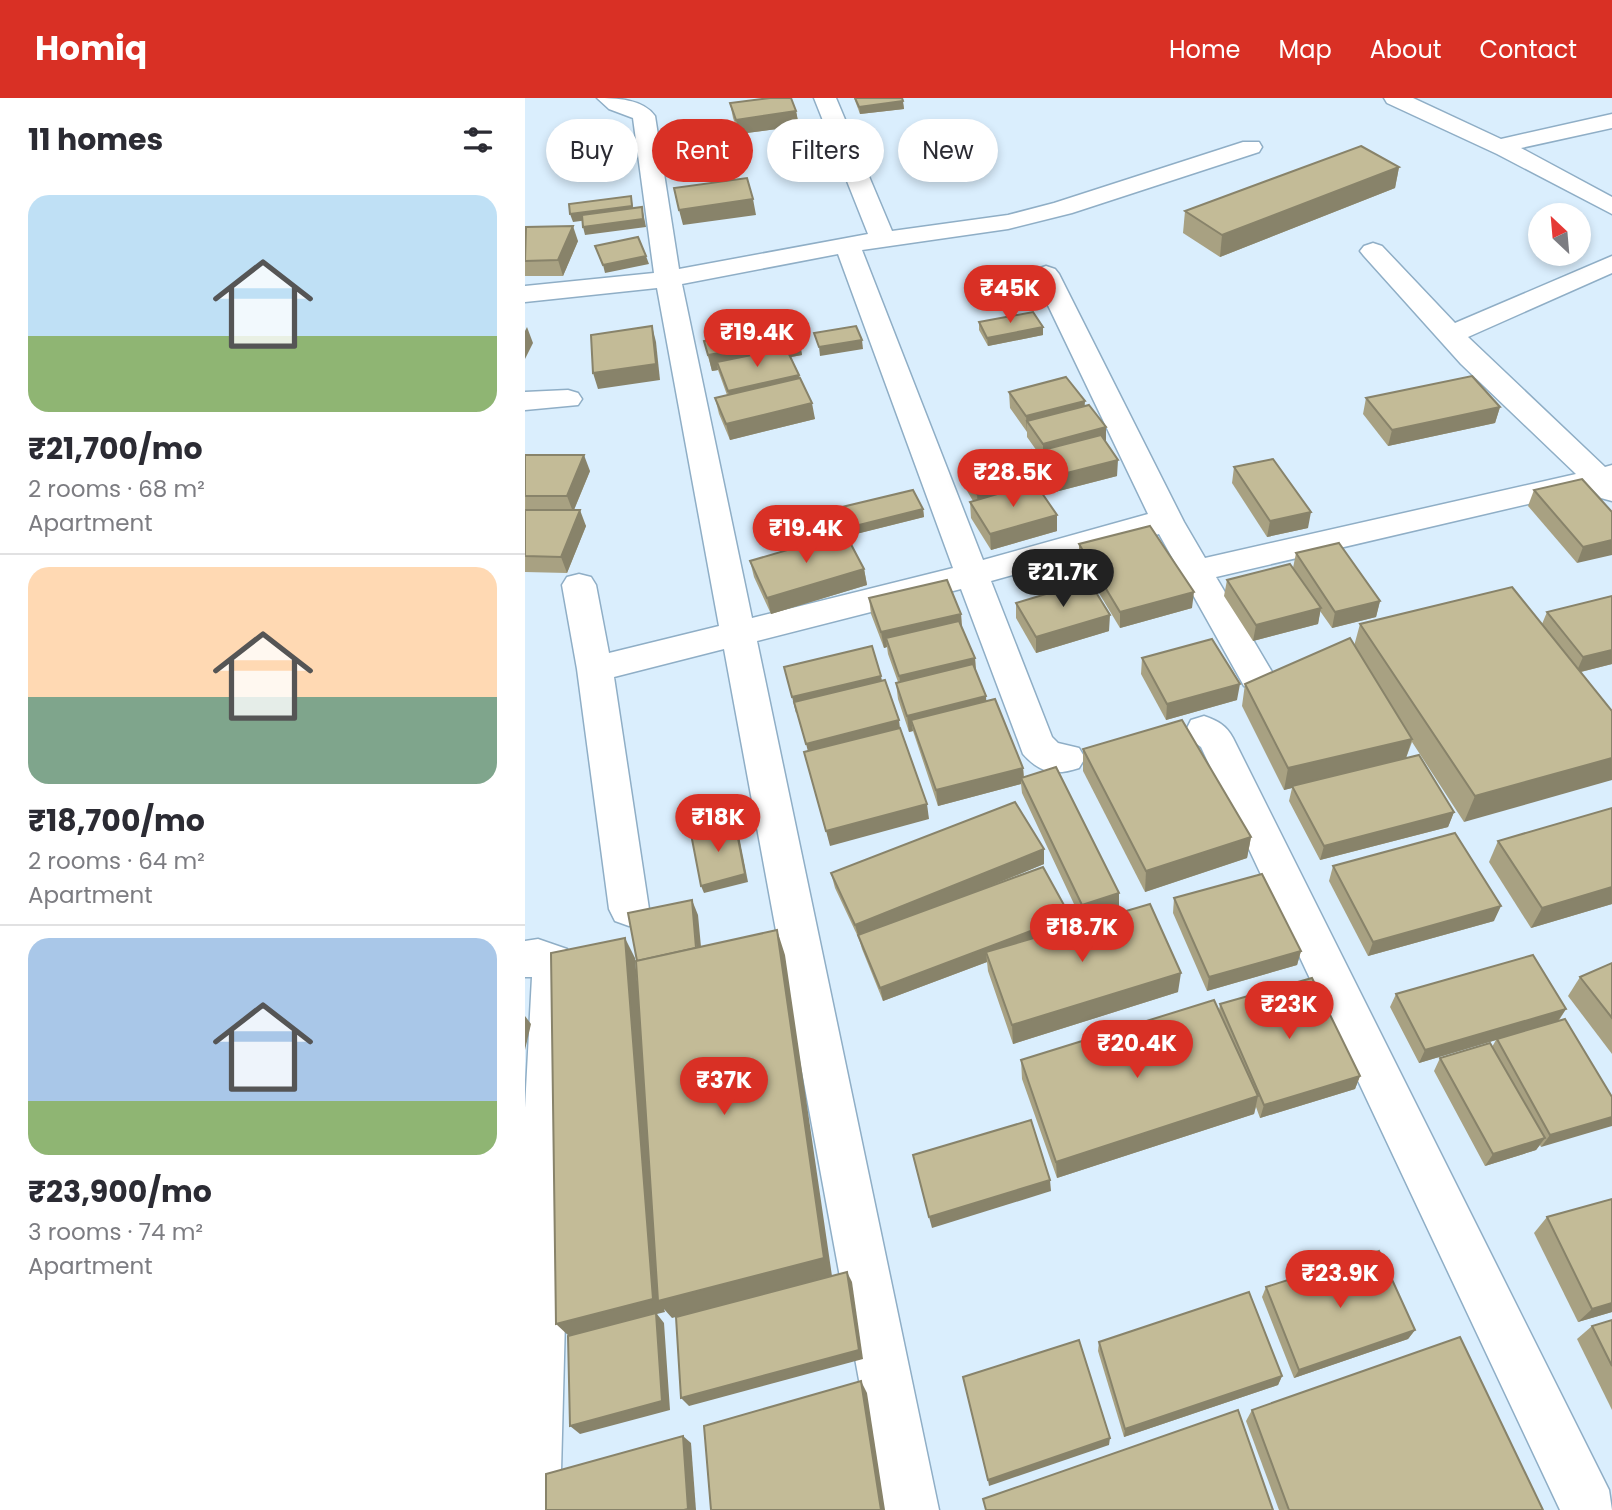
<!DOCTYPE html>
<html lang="en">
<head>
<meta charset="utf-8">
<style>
  body { margin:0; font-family:Poppins,sans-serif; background:#f7f7f7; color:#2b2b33; height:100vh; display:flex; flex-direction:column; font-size:26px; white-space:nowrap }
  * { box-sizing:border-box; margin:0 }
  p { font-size:23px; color:#7c7c81 }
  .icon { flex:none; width:38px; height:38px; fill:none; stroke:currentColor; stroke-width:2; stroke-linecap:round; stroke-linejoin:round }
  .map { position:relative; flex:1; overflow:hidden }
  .drawer { display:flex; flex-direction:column; background:#fff; width:525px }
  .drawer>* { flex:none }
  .banner { position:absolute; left:21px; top:21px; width:665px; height:63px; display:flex; gap:14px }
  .needle { width:46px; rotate:334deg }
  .tools { position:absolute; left:1003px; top:105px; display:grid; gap:14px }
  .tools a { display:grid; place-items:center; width:63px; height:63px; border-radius:50%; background:#fff; box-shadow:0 4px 10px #0003; font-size:35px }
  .price { position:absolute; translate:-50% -60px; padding:0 16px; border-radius:24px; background:#d93025; color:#fff; font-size:23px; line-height:46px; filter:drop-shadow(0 2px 4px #0008) }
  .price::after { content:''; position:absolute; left:50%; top:42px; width:21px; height:16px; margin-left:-10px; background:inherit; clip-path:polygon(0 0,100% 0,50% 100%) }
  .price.selected { background:#222; color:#fff }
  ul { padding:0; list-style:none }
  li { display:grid; align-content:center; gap:14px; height:371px; padding:0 28px }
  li+li { border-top:2px solid #e1e1e2 }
  li span { display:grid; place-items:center; height:217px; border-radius:21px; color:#555 }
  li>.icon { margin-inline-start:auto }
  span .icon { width:126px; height:126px; fill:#fffc; stroke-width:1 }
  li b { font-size:30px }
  h2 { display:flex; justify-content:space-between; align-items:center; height:84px; padding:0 28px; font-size:30px }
  .tag { padding:0 24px; border-radius:32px; background:#fff; box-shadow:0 4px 10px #0003; font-size:24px; line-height:63px }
  .tag.selected { background:#d93025; color:#fff }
  header { display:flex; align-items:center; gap:42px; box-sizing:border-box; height:98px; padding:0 35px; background:#d93025; color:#fff }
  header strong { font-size:33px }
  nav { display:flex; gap:38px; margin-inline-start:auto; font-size:24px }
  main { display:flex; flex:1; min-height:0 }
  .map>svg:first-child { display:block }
</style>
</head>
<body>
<header>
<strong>Homiq</strong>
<nav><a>Home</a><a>Map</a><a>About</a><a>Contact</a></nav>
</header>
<main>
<section class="drawer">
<h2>11 homes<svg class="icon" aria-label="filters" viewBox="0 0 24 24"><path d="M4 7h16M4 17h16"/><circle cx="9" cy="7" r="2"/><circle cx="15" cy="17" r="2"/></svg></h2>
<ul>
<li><span style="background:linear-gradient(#bfe0f5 65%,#8fb573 0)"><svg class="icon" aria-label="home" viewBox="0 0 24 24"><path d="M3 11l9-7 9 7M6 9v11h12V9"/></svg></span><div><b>₹21,700/mo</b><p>2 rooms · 68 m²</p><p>Apartment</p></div></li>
<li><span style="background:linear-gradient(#ffd9b3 60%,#7fa58c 0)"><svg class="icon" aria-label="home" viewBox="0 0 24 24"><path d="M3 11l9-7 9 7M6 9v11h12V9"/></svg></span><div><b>₹18,700/mo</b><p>2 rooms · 64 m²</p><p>Apartment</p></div></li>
<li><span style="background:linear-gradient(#a9c7e8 75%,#8fb573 0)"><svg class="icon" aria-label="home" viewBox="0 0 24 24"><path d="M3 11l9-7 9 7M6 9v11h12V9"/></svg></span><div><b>₹23,900/mo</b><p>3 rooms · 74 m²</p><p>Apartment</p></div></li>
</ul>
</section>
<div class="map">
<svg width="1087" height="1412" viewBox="0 0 1087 1412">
  <rect width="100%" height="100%" fill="#daeefd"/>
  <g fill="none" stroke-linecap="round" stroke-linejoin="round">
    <!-- minor casing -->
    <g stroke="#8faec6" stroke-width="3">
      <g id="minor">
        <path d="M72,0c19,0 46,1 58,18l24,153 189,-35 -54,-136h22l56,133 116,-16 46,-12 189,-61h16l3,5 -3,5 -187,61 -64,16 -146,21 121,310 165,-46 -115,-240 4,-5 9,-3 9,3 4,5 125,248 21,36 371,-84 -115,-110 -97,-108 -4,-5 4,-5 9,-3 9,3 73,77 157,-67v17l-144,64 137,130 7,-2v36l-11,-3 -9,-9 -376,88 59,100 -5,9 -13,4 -13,-4 -85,-152 -168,47 61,156 6,6 21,5 6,10 -6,10c-24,8 -39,5 -56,-14l-62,-165 -204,52 182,869h-56l-159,-861 -110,28 35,232 -6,12 -14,5 -14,-5 -6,-12 -32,-240 -15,-84 5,-8 12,-3 12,3 5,8 13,68 110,-27 -62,-338 -132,14v-16l129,-13 -21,-155 -24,-9zM313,156l115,314 -201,50 -70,-334z"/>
        <polygon points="859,0 888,0 976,41 1087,16 1087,30 996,50 1087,99 1087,116 972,56 862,5"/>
        <polygon points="43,292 53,295 57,301 53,307 0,312 0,294"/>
        <path d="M679,618c14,5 22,9 29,22l376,752 3,20h-52l-359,-763 -10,-7 -5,-10 5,-10z"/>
        <polygon points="13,841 42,851 48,864 49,879 35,1412 0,1412 0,1010 7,879 0,879 0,843"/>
      </g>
    </g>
    <!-- minor -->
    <use href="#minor" fill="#fff" fill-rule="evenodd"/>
  </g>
  <!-- wall -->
  <g fill="#a8a182">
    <polygon points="329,0 377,0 379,11 335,16"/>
    <polygon points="205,5 271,13 274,28 214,36 208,20"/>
    <polygon points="874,69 870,90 695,159 658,135 660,113"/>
    <polygon points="0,130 53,143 38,178 0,178"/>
    <polygon points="454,224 518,237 463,248 454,232"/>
    <polygon points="274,241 277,257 266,259 274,277 290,321 205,342 194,316 190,300 202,297 193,272 187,273 179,243"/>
    <polygon points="484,294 559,308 581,344 592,378 530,394 523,382 523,394 517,396 532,417 532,433 466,452 446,420 445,404 448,403 438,386 437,370 514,365 514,356 502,339 502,334 485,310"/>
    <polygon points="841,300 975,309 970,325 863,348 838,316"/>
    <polygon points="0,357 65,373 49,412 61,428 42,475 0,474"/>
    <polygon points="709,369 783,430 742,439 707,385"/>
    <polygon points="1009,392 1087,414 1052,465 1003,408"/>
    <polygon points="317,409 398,411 399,419 327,437 319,418"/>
    <polygon points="554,446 667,510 595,530 554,462"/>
    <polygon points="771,455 855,503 851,519 807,530 795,513 793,526 728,543 699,498 702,482 768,470"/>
    <polygon points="225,463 339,471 342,487 246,516 229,479"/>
    <polygon points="1087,498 1087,566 1056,574 939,724 887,644 881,660 929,714 923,729 795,762 764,703 767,690 759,692 717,608 720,586 829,548 835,526 1017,526 1022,514"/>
    <polygon points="344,500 436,516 437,530 450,560 451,573 461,603 498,670 499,679 594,795 594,809 556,821 497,695 496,686 413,708 388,633 384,634 373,601 371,585 373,584 363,556 362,549 359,550 346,516"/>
    <polygon points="491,505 584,533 511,555 491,520"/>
    <polygon points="617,560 712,602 641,622 616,576"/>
    <polygon points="558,651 726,739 722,760 620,794 558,673"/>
    <polygon points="1087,710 1087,806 1006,830 964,764 973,743"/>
    <polygon points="519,751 519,766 453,793 545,829 653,894 488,946 463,873 462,864 358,903 337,851 334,841 310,790 306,775"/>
    <polygon points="808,768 969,823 843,858 804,783"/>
    <polygon points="649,800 776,853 772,867 682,893 648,815"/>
    <polygon points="1087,865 1087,956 1043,898 1055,879"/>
    <polygon points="871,896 1041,911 1033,924 1087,999 1016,1049 1015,1047 1011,1052 960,1068 909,973 915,960 967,949 971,942 894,965 865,909"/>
    <polygon points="695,906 835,978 830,991 735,1020 731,1009 729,1016 532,1080 497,981 496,962 694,913"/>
    <polygon points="1022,1119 1087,1214 1053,1224 1009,1135"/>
    <polygon points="741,1189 890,1232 883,1241 769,1280 737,1199"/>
    <polygon points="1087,1222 1087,1312 1052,1241 1067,1228"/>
    <polygon points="574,1244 757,1278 753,1287 599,1339 573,1253"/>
    <polygon points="727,1312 1018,1412 754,1412 721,1323"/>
  </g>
  <!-- shaded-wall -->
  <g fill="#88836a">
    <polygon points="378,3 379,11 335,16 334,9"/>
    <polygon points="271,13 274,28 214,36 211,22"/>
    <polygon points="874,69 870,90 695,159 697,137"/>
    <polygon points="106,98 109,116 48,124 45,116"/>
    <polygon points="228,101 231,117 158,127 154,112"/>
    <polygon points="117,109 121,129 60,137 58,129"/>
    <polygon points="48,128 53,143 38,178 33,162"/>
    <polygon points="121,158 124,166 80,175 78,167"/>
    <polygon points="127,228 131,244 135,282 73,291 68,275"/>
    <polygon points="2,229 8,245 0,261 0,233"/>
    <polygon points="518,229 518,237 463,248 462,240"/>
    <polygon points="274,241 277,257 194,272 192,264 193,272 187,273 183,257"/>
    <polygon points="337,242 338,251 295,258 294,249"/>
    <polygon points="274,277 277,293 206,309 203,293"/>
    <polygon points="560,303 559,319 502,323 502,334 501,318"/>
    <polygon points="287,305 290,321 205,342 201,326"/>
    <polygon points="975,309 970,325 863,348 867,332"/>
    <polygon points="581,329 581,345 518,359 518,346"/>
    <polygon points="59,357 65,373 48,414 42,398"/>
    <polygon points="593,362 592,378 530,394 530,378"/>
    <polygon points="523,378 523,394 453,413 452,396"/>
    <polygon points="398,411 399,419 327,437 326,429"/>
    <polygon points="55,412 61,428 42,475 36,459"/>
    <polygon points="786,414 783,430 742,439 745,423"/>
    <polygon points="532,417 532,433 466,452 465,436"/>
    <polygon points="1087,442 1087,457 1052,465 1058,449"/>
    <polygon points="339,471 342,487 246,516 242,500"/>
    <polygon points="669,494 667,510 595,530 595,514"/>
    <polygon points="855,503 851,519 807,530 810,514"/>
    <polygon points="796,510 793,526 728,543 731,527"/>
    <polygon points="436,516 437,532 361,540 362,549 359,550 356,534"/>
    <polygon points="585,517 584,533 511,555 511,539"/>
    <polygon points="1087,552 1087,566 1051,575 1058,559"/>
    <polygon points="450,560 451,576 377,594 374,578"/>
    <polygon points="356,578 359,593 271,615 267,599"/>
    <polygon points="715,586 712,602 641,622 642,606"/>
    <polygon points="461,598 462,614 386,622 388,633 384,634 382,618"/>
    <polygon points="374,622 376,638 285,661 281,646"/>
    <polygon points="887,641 880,663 767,688 767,690 759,692 763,670"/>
    <polygon points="1087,660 1087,682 939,724 950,698"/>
    <polygon points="498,670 499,685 496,680 496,686 413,708 411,692"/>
    <polygon points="402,706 404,721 305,748 301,733"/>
    <polygon points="929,714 923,729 795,762 799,748"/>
    <polygon points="210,725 213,733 223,784 179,795 176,788"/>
    <polygon points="726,739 722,760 620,794 621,773"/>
    <polygon points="519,751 519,766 335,841 333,837 334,841 330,827"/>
    <polygon points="1087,789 1087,806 1006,830 1017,810"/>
    <polygon points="594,795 594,809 556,821 557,807"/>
    <polygon points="167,802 173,817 178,870 172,856"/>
    <polygon points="976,808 969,823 843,858 848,844"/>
    <polygon points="545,818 545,833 461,854 462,864 358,903 355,890"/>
    <polygon points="252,832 260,857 307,1178 147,1220 139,1211 140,1214 132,1216 139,1225 145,1312 55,1336 45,1328 45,1239 31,1226 100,840 110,860 139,1201"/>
    <polygon points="776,853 772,867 682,893 684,879"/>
    <polygon points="656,875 653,894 488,946 487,927"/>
    <polygon points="1041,911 1032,924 972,941 971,942 894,965 900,952"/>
    <polygon points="0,918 6,926 0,952"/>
    <polygon points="835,978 830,991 735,1020 739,1007"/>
    <polygon points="733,998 729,1016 532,1080 531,1064"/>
    <polygon points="1087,1019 1087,1028 1016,1049 1025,1037"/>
    <polygon points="1020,1040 1011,1052 960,1068 968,1056"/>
    <polygon points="525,1082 526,1093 407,1130 404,1119"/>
    <polygon points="322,1174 327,1184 338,1261 164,1308 156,1300"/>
    <polygon points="1087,1205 1087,1214 1053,1224 1067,1211"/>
    <polygon points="890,1232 883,1241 769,1280 774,1272"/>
    <polygon points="757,1278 753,1287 599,1339 600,1331"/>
    <polygon points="336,1283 342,1295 360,1412 356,1412"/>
    <polygon points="158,1338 166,1345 171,1412 159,1412"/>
    <polygon points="585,1340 584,1347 464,1388 463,1382"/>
  </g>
  <!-- building -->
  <g fill="#c3bb97" stroke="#88836a" stroke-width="2">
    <polygon points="245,0 266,0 271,13 211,22 205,5"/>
    <polygon points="330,0 377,0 378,3 334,9"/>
    <polygon points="836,48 874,69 697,137 660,113"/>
    <polygon points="222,80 228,101 154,112 149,90"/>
    <polygon points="106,98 107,108 45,116 44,106"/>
    <polygon points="117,109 118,121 58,129 57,117"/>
    <polygon points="48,128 33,162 0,163 1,129"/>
    <polygon points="113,139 121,158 78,167 70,148"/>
    <polygon points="508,214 518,229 462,240 454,224"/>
    <polygon points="269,227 274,241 183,257 179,243"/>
    <polygon points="127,228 131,266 68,275 66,237"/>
    <polygon points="331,228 337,242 294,249 289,235"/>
    <polygon points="261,250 274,277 203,293 192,264"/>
    <polygon points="947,278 975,309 867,332 841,300"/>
    <polygon points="541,279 560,303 501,318 484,294"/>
    <polygon points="275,280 287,305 201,326 190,300"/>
    <polygon points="564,307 581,329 518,346 502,323"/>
    <polygon points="576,337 593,362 530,378 514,353"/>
    <polygon points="506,352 523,378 452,396 437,370"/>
    <polygon points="0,357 59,357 42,398 0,398"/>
    <polygon points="748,361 786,414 745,423 709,369"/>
    <polygon points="1057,381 1087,414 1087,442 1058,449 1009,392"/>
    <polygon points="510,385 532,417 465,436 445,404"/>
    <polygon points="388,392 398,411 326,429 317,409"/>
    <polygon points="0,412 55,412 36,459 0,458"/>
    <polygon points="625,428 669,494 595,514 554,446"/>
    <polygon points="320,435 339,471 242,500 225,463"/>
    <polygon points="814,445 855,503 810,514 771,455"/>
    <polygon points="765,466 796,510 731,527 702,482"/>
    <polygon points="422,482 436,516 356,534 344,500"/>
    <polygon points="564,483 585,517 511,539 491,505"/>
    <polygon points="987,489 1087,613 1087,660 950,698 835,526"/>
    <polygon points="1087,498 1087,552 1058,559 1022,514"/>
    <polygon points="434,523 450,560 374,578 361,540"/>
    <polygon points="825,540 887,641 763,670 720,586"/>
    <polygon points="687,541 715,586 642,606 617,560"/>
    <polygon points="347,548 356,578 267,599 259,569"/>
    <polygon points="448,566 461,598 382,618 371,585"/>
    <polygon points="360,582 374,622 281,646 269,604"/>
    <polygon points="470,601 498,670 411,692 386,622"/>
    <polygon points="657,622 726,739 621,773 558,651"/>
    <polygon points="375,630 402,706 301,733 279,654"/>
    <polygon points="894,657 929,714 799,748 767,688"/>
    <polygon points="531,669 594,795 557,807 496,680"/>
    <polygon points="490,704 519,751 330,827 306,775"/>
    <polygon points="1087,710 1087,789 1017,810 973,743"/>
    <polygon points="210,725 220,776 176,788 166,736"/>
    <polygon points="930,735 976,808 848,844 808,768"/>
    <polygon points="518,769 545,818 355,890 333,837"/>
    <polygon points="737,776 776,853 684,879 649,800"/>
    <polygon points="167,802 171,850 112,863 103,815"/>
    <polygon points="625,806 656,875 487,927 461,854"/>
    <polygon points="252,832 299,1160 133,1203 111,863"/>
    <polygon points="100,840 128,1201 31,1226 26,855"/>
    <polygon points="1008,857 1041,911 900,952 871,896"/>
    <polygon points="1087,865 1087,920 1055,879"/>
    <polygon points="787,880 835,978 739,1007 695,906"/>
    <polygon points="689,902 733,998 531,1064 496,962"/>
    <polygon points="1040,921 1087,999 1087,1019 1025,1037 972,941"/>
    <polygon points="965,945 1020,1040 968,1056 915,960"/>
    <polygon points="506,1022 525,1082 404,1119 388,1057"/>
    <polygon points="1087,1101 1087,1205 1067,1211 1022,1119"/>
    <polygon points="854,1153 890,1232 774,1272 741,1189"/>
    <polygon points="322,1174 334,1252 156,1300 151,1219"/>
    <polygon points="724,1194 757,1278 600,1331 574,1244"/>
    <polygon points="131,1215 137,1303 45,1328 43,1238"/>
    <polygon points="1087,1222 1087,1268 1067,1228"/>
    <polygon points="935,1239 1018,1412 764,1412 727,1312"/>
    <polygon points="554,1242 585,1340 463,1382 438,1279"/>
    <polygon points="336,1283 356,1412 186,1412 179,1328"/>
    <polygon points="713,1312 748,1412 461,1412 458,1401"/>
    <polygon points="158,1338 163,1411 159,1412 21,1412 21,1376"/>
  </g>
</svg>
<div class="tools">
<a><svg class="needle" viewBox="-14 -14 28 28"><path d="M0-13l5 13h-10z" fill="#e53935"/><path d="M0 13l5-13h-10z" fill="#7c7c81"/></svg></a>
</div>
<b class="price" style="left:485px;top:227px">₹45K</b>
<b class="price" style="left:232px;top:271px">₹19.4K</b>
<b class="price" style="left:488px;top:411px">₹28.5K</b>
<b class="price" style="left:281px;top:467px">₹19.4K</b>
<b class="price selected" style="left:538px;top:511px">₹21.7K</b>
<b class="price" style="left:193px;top:756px">₹18K</b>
<b class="price" style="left:557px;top:866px">₹18.7K</b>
<b class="price" style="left:764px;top:943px">₹23K</b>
<b class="price" style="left:612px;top:982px">₹20.4K</b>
<b class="price" style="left:199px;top:1019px">₹37K</b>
<b class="price" style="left:815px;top:1212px">₹23.9K</b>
<div class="banner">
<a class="tag">Buy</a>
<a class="tag selected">Rent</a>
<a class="tag">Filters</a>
<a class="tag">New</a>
</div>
</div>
</main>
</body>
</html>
